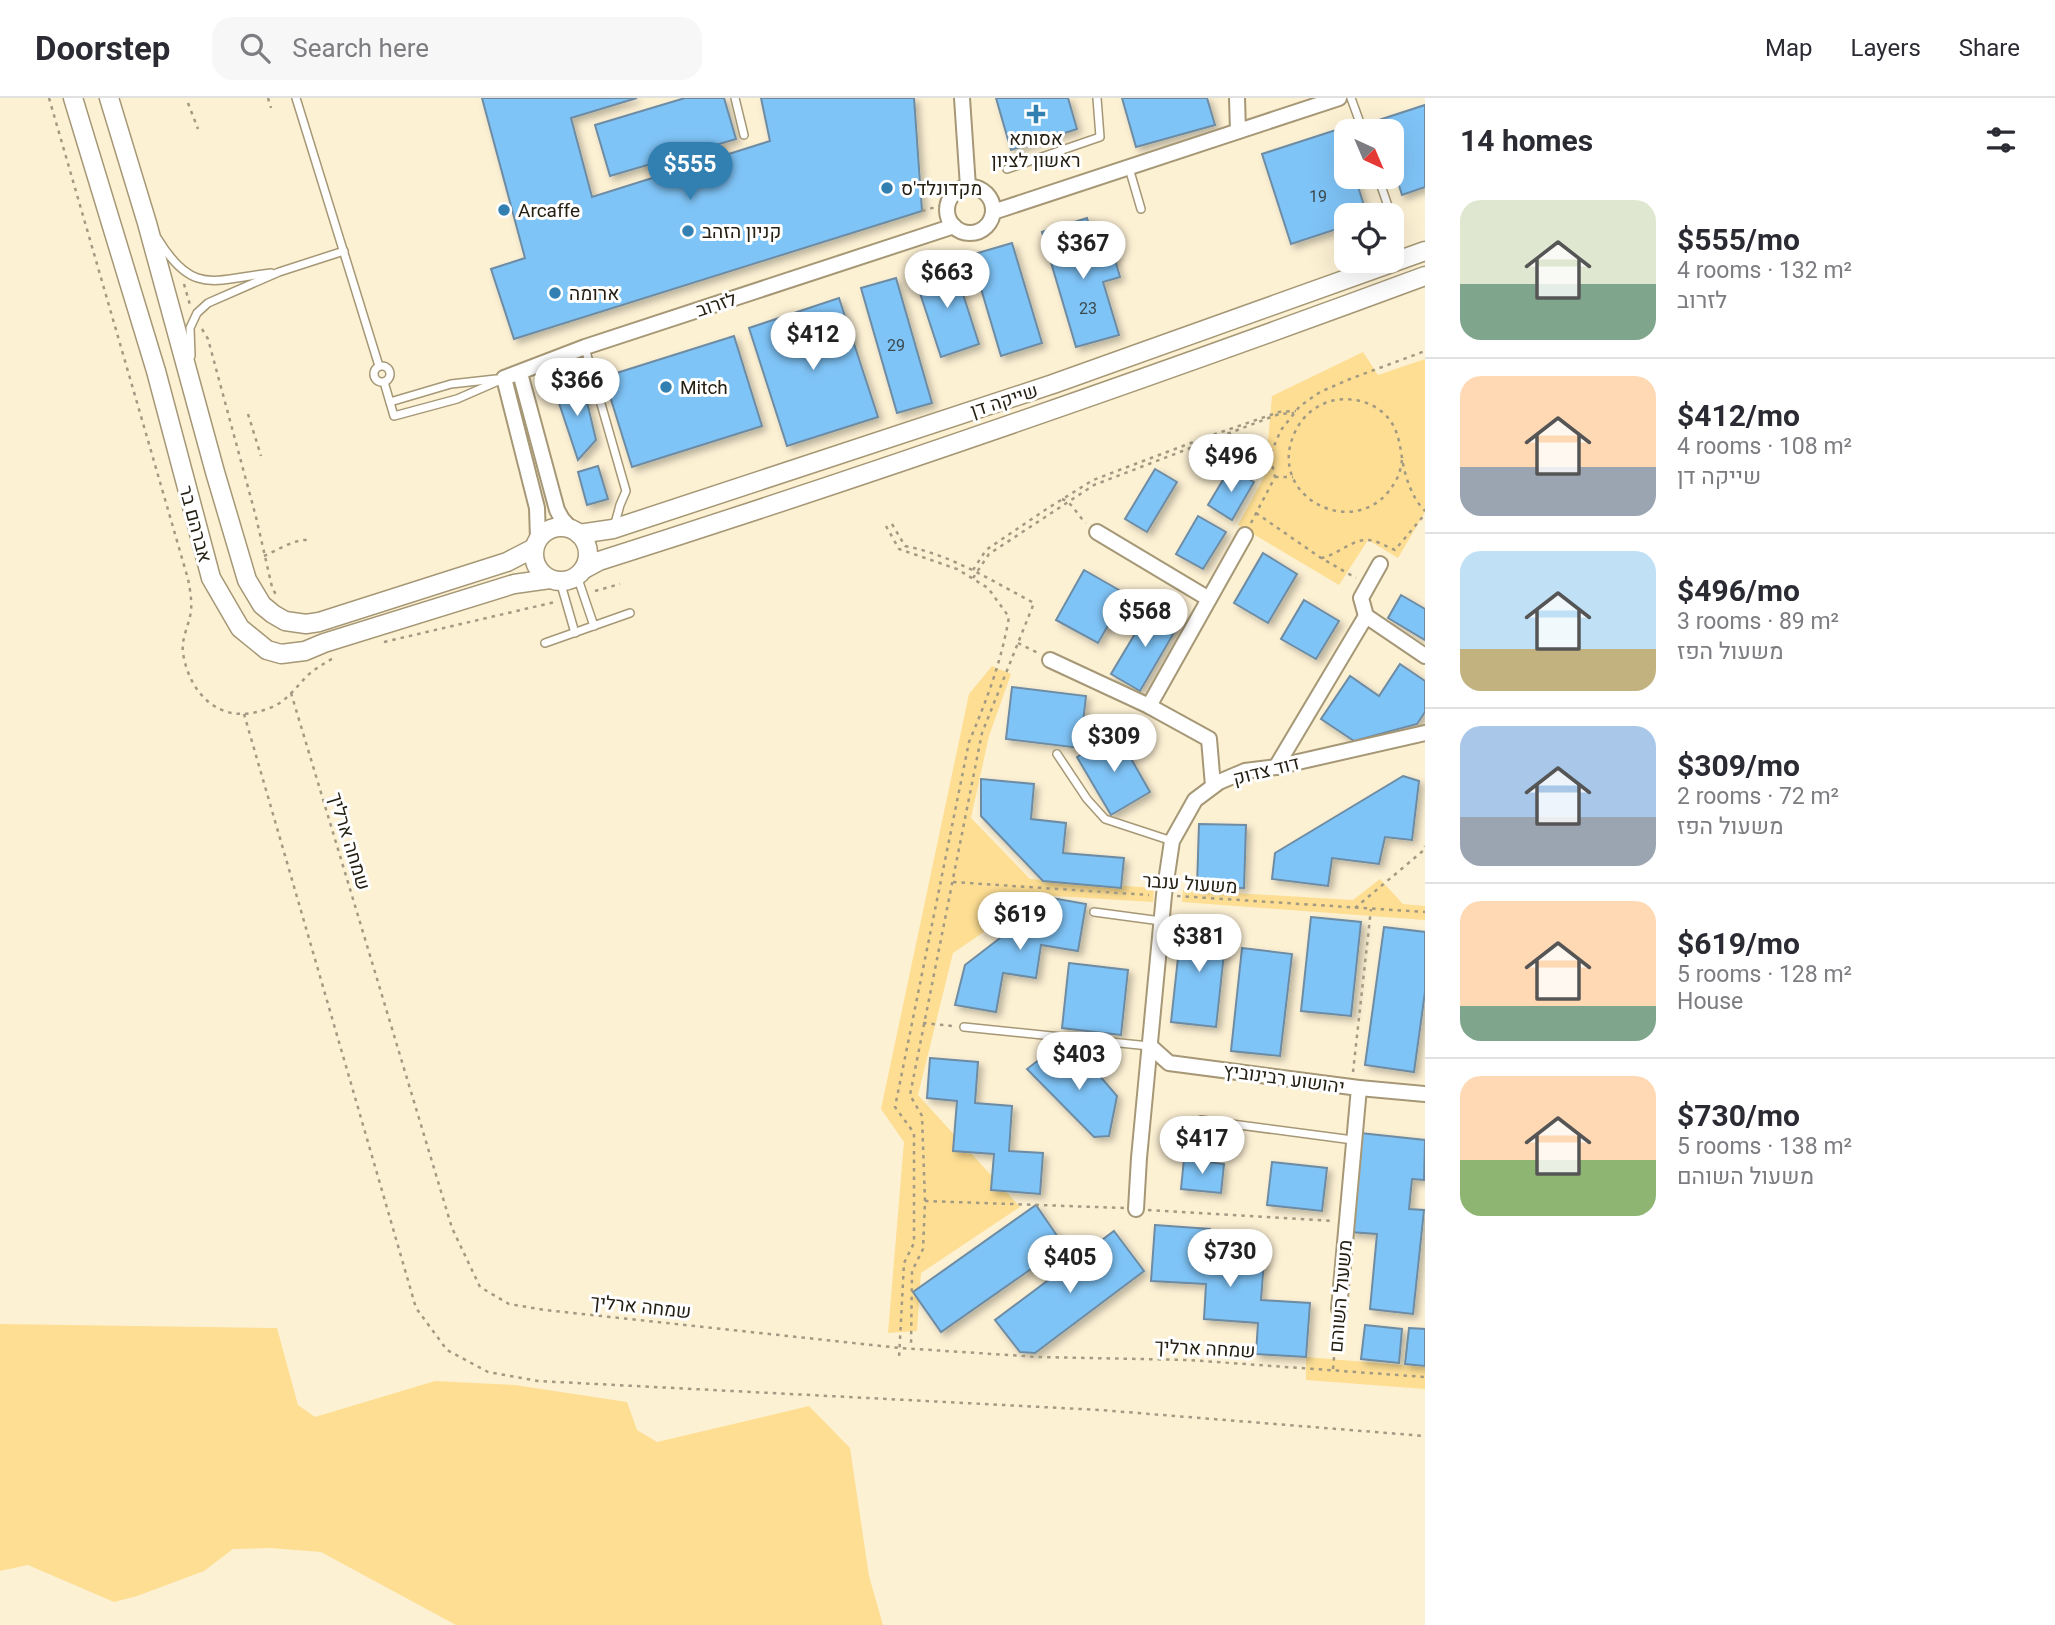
<!DOCTYPE html>
<html lang="en">
<head>
<meta charset="utf-8">
<style>
  body { margin:0; font-family:Roboto,Heebo,sans-serif; background:#f7f7f7; color:#2b2b33; height:100vh; display:flex; flex-direction:column; font-size:26px; white-space:nowrap }
  * { box-sizing:border-box; margin:0 }
  p { font-size:23px; color:#7c7c81 }
  .icon { flex:none; width:38px; height:38px; fill:none; stroke:currentColor; stroke-width:2; stroke-linecap:round; stroke-linejoin:round }
  .map { position:relative; flex:1; overflow:hidden }
  .panel { display:flex; flex-direction:column; background:#fff; width:630px }
  .panel>* { flex:none }
  .needle { width:46px; rotate:136deg }
  .buttons { position:absolute; left:1334px; top:21px; display:grid; gap:14px }
  .buttons a { display:grid; place-items:center; width:70px; height:70px; border-radius:14px; background:#fff; box-shadow:0 7px 28px #0002; font-size:35px }
  .price { position:absolute; translate:-50% -60px; padding:0 16px; border-radius:24px; background:#fff; color:#222; font-size:23px; line-height:46px; filter:drop-shadow(0 2px 4px #0008) }
  .price::after { content:''; position:absolute; left:50%; top:42px; width:21px; height:16px; margin-left:-10px; background:inherit; clip-path:polygon(0 0,100% 0,50% 100%) }
  .price.on { background:#327fb2; color:#fff }
  ul { padding:0; list-style:none }
  li { display:flex; align-items:center; gap:21px; height:175px; padding:0 35px }
  li+li { border-top:2px solid #e1e1e2 }
  li span { display:grid; place-items:center; flex:none; width:196px; height:140px; border-radius:21px; color:#555 }
  li>.icon { margin-inline-start:auto }
  span .icon { width:84px; height:84px; fill:#fffc; stroke-width:1 }
  li b { font-size:30px }
  h2 { display:flex; justify-content:space-between; align-items:center; height:84px; padding:0 35px; font-size:30px }
  header { display:flex; align-items:center; gap:42px; box-sizing:border-box; height:98px; padding:0 35px; background:#fff; border-bottom:2px solid #e1e1e2 }
  header strong { font-size:33px }
  nav { display:flex; gap:38px; margin-inline-start:auto; font-size:24px }
  .search { width:490px; height:63px; background:#f7f7f7; display:flex; align-items:center; gap:18px; box-sizing:border-box; padding:0 24px; border-radius:21px; color:#7c7c81; font-size:26px }
  main { display:flex; flex:1; min-height:0 }
  .map>svg:first-child { display:block }
</style>
</head>
<body>
<header>
<strong>Doorstep</strong>
<div class="search"><svg class="icon" aria-label="search" viewBox="0 0 24 24"><circle cx="10" cy="10" r="6"/><path d="M15 15l6 6"/></svg>Search here</div>
<nav><a>Map</a><a>Layers</a><a>Share</a></nav>
</header>
<main>
<div class="map">
<svg width="1425" height="1527" viewBox="0 0 1425 1527">
  <defs>
    <filter id="shadow"><feDropShadow dx="4" dy="4" stdDeviation="3.5" flood-color="#0004"/></filter>
  </defs>
  <rect width="100%" height="100%" fill="#fdf1d4"/>
  <!-- green -->
  <g fill="#fdde93">
    <polygon points="1363,254 1378,277 1425,261 1425,414 1398,460 1368,442 1339,487 1238,427 1265,377 1272,298"/>
    <polygon points="992,568 1011,576 989,638 971,720 1030,781 1154,790 1153,804 1038,797 953,855 918,997 1020,1109 921,1175 917,1233 888,1235 904,1044 881,1011 969,596"/>
    <polygon points="1380,781 1403,806 1425,808 1425,822 1182,804 1183,792 1353,802"/>
    <polygon points="0,1226 277,1230 298,1307 315,1319 435,1283 515,1287 627,1304 637,1332 657,1344 809,1308 850,1350 869,1478 883,1527 456,1527 321,1454 270,1450 233,1451 204,1473 137,1498 114,1504 28,1467 0,1473"/>
    <polygon points="1306,1259 1425,1269 1425,1291 1306,1282"/>
  </g>
  <!-- building -->
  <g fill="#7fc4f7" stroke="#6d8ca4" stroke-width="2" filter="url(#shadow)">
    <polygon points="482,0 637,0 571,20 592,99 770,43 761,0 914,0 922,113 514,241 491,171 525,160"/>
    <polygon points="685,0 724,0 736,41 610,78 595,27"/>
    <polygon points="996,0 1068,0 1077,31 1011,52"/>
    <polygon points="1122,0 1207,0 1215,27 1136,49"/>
    <polygon points="1425,7 1425,89 1402,97 1391,62 1391,33 1382,33 1379,22"/>
    <polygon points="1339,31 1346,51 1346,79 1355,79 1367,117 1346,117 1346,128 1291,146 1262,56"/>
    <polygon points="1087,120 1096,152 1111,148 1120,179 1103,184 1119,237 1076,249 1042,134"/>
    <polygon points="1012,145 1042,245 1001,258 971,157"/>
    <polygon points="953,165 979,246 941,259 914,177"/>
    <polygon points="896,180 932,305 897,315 861,190"/>
    <polygon points="839,200 878,319 787,348 749,230"/>
    <polygon points="734,238 762,328 632,369 604,279"/>
    <polygon points="583,287 596,342 578,362 555,293"/>
    <polygon points="598,368 608,401 587,407 578,374"/>
    <polygon points="1230,370 1254,384 1232,422 1208,407"/>
    <polygon points="1155,371 1177,384 1147,434 1125,421"/>
    <polygon points="1198,418 1226,434 1203,471 1176,456"/>
    <polygon points="1263,455 1297,476 1268,525 1234,505"/>
    <polygon points="1084,472 1126,496 1098,545 1056,522"/>
    <polygon points="1401,497 1425,511 1425,542 1388,520"/>
    <polygon points="1304,502 1339,523 1316,561 1281,541"/>
    <polygon points="1151,509 1179,526 1140,593 1111,576"/>
    <polygon points="1400,566 1425,583 1425,614 1417,626 1354,643 1321,621 1350,578 1379,598"/>
    <polygon points="1012,589 1086,598 1080,650 1006,641"/>
    <polygon points="1117,636 1150,694 1111,717 1077,659"/>
    <polygon points="1403,678 1419,683 1412,742 1385,739 1379,766 1332,760 1328,788 1272,781 1275,755"/>
    <polygon points="981,681 1034,686 1031,721 1066,725 1063,755 1124,760 1121,790 1043,783 981,718"/>
    <polygon points="1199,726 1246,727 1244,790 1197,789"/>
    <polygon points="1052,800 1086,806 1078,853 1041,847 1036,880 1003,875 996,914 955,907 965,867"/>
    <polygon points="1311,819 1361,824 1351,918 1301,913"/>
    <polygon points="1182,823 1227,828 1216,929 1171,924"/>
    <polygon points="1384,829 1425,834 1425,894 1414,974 1365,967"/>
    <polygon points="1242,850 1292,856 1280,958 1231,953"/>
    <polygon points="1069,865 1128,872 1121,937 1062,930"/>
    <polygon points="930,960 978,964 975,1005 1012,1008 1009,1053 1043,1055 1040,1096 991,1092 994,1056 953,1053 957,1003 927,1000"/>
    <polygon points="1040,961 1087,963 1117,998 1109,1038 1094,1039 1027,971"/>
    <polygon points="1360,1035 1425,1042 1424,1082 1412,1081 1409,1111 1424,1112 1413,1216 1370,1211 1377,1136 1350,1134"/>
    <polygon points="1184,1061 1224,1066 1221,1095 1181,1091"/>
    <polygon points="1272,1064 1327,1070 1322,1113 1267,1107"/>
    <polygon points="1036,1107 1064,1148 941,1234 913,1194"/>
    <polygon points="1155,1127 1210,1131 1208,1158 1264,1162 1261,1202 1310,1205 1306,1259 1256,1256 1258,1225 1204,1221 1206,1186 1151,1183"/>
    <polygon points="1114,1133 1144,1173 1035,1255 1020,1254 995,1222"/>
    <polygon points="1365,1227 1402,1231 1399,1265 1361,1261"/>
    <polygon points="1409,1230 1425,1231 1425,1268 1405,1266"/>
  </g>
  <g fill="none" stroke-linecap="round" stroke-linejoin="round">
    <!-- service casing -->
    <g stroke="#a69876" stroke-width="10">
      <g id="service">
        <polyline points="296,0 379,268"/>
        <polyline points="735,0 744,37"/>
        <polyline points="1351,0 1363,33"/>
        <polyline points="1129,70 1141,111"/>
        <polyline points="1007,71 1100,39 1097,0"/>
        <polyline points="1378,79 1389,111"/>
        <path d="M158,141c35,58 57,40 113,34"/>
        <polyline points="585,250 626,393 620,407 614,429"/>
        <polyline points="191,258 190,230 197,215 208,205 279,174 344,153"/>
        <circle cx="382" cy="276" r="8"/>
        <polyline points="384,284 394,318 457,301 503,281"/>
        <polyline points="390,304 451,286 496,281"/>
        <polyline points="577,478 594,528"/>
        <polyline points="560,483 575,535"/>
        <polyline points="545,545 630,515"/>
        <polyline points="1057,656 1087,701 1105,721 1172,743"/>
        <polyline points="1094,814 1161,823"/>
        <polyline points="964,929 1149,948"/>
        <polyline points="1201,1022 1353,1042"/>
      </g>
    </g>
    <!-- minor casing -->
    <g stroke="#a69876" stroke-width="18">
      <g id="minor">
        <polyline points="962,0 968,89"/>
        <polyline points="1237,0 1238,33"/>
        <circle cx="970" cy="112" r="23"/>
        <polyline points="993,114 1339,0"/>
        <polyline points="520,275 557,412 562,421 571,431"/>
        <polyline points="1097,434 1209,501"/>
        <polyline points="538,441 537,410 504,280 585,249 954,128"/>
        <polyline points="1380,466 1361,500 1366,518 1425,558"/>
        <polyline points="1050,562 1149,608"/>
        <polyline points="1276,669 1366,518"/>
        <polyline points="1213,688 1209,641 1149,608 1245,437"/>
        <polyline points="1150,948 1169,965 1359,990 1425,996"/>
        <polyline points="1136,1111 1139,1060 1164,797 1172,743 1195,702 1219,684 1245,673 1276,669 1425,635"/>
        <polyline points="1339,1211 1359,990"/>
      </g>
    </g>
    <!-- tertiary casing -->
    <g stroke="#a69876" stroke-width="21">
      <g id="tertiary">
        <polyline points="73,0 156,273 211,480 240,530 267,552 281,556 305,553 324,545 514,486 550,481"/>
        <polyline points="109,0 147,125 215,374 247,482 262,507 273,516 285,523 306,526 319,524 507,464 534,450"/>
        <circle cx="561" cy="456" r="27"/>
        <polyline points="579,436 613,431 1053,286 1425,153"/>
        <path d="M584,471l15,-8c277,-88 553,-184 826,-285"/>
      </g>
    </g>
    <!-- path -->
    <g stroke="#a39a83" stroke-width="2.5" stroke-dasharray="3.5 5" stroke-linecap="butt">
      <path d="M49,0l139,481c2,10 4,22 3,32 -2,15 -10,27 -8,42 6,38 33,69 74,59 8,-2 17,-5 24,-10 11,-8 18,-18 27,-27 8,-7 17,-12 27,-18"/>
      <polyline points="268,0 271,10"/>
      <polyline points="188,5 198,31"/>
      <polyline points="922,113 949,105"/>
      <polyline points="184,186 190,207"/>
      <polyline points="202,231 208,241 256,419 272,489 276,497"/>
      <polyline points="248,316 261,358"/>
      <path d="M1402,362c-1,6 -2,14 -6,20 -34,66 -133,19 -101,-48 6,-13 16,-23 30,-29 17,-7 41,-4 56,8 16,13 18,28 21,47 3,19 10,40 23,53"/>
      <polyline points="1275,379 1293,379"/>
      <path d="M1062,401c11,4 15,16 24,24"/>
      <polyline points="1256,415 1321,460 1356,480"/>
      <polyline points="1251,425 1275,379 1270,357 1281,332 1300,308 1320,294 1350,281 1425,253"/>
      <path d="M892,426l13,22c47,9 87,35 129,57l-52,130 -72,362 12,21 3,85 -2,48 -11,22 -1,76"/>
      <path d="M886,428l13,23 58,20 31,19 21,29c-8,46 -22,82 -40,125l-74,365 19,26v110l-10,20 -5,95"/>
      <path d="M264,458c14,-6 30,-17 44,-16"/>
      <path d="M1321,460c18,-3 34,-23 53,-17 7,2 14,6 21,9l30,-36"/>
      <polyline points="973,472 986,452 1045,412 1093,382 1204,340 1279,314 1296,313"/>
      <polyline points="973,480 989,456 1094,387 1279,316 1294,315"/>
      <polyline points="595,493 620,486"/>
      <polyline points="384,544 555,504"/>
      <polyline points="1018,545 1040,556"/>
      <polyline points="291,595 452,1130 480,1189 509,1206 545,1212 900,1250 1039,1259 1189,1262 1425,1279"/>
      <polyline points="244,616 416,1210 447,1252 488,1274 538,1283 1100,1312 1425,1338"/>
      <polyline points="953,784 1149,797"/>
      <polyline points="1177,798 1425,814"/>
      <polyline points="1355,810 1424,752 1425,748"/>
      <polyline points="923,925 953,928"/>
      <polyline points="1353,974 1371,811"/>
      <polyline points="925,1103 1124,1110"/>
      <polyline points="1148,1112 1334,1123"/>
      <polyline points="1333,1271 1337,1225"/>
    </g>
    <!-- service -->
    <use href="#service" stroke="#fff" stroke-width="7"/>
    <!-- minor -->
    <use href="#minor" stroke="#fff" stroke-width="14"/>
    <!-- tertiary -->
    <use href="#tertiary" stroke="#fff" stroke-width="18"/>
  </g>
  <!-- markers -->
  <g fill="#327fb2" stroke="#fff" stroke-width="2.5">
    <path d="M1032.5 5.5h7v7h7v7h-7v7h-7v-7h-7v-7h7z"/>
    <circle cx="887" cy="90" r="7"/>
    <circle cx="504" cy="112" r="7"/>
    <circle cx="688" cy="133" r="7"/>
    <circle cx="555" cy="195" r="7"/>
    <circle cx="666" cy="289" r="7"/>
  </g>
  <g text-anchor="middle" stroke-width="6" stroke-linejoin="round" paint-order="stroke">
    <!-- number labels -->
    <g font-size="16" fill="#3c494c">
      <text x="1318" y="104">19</text>
      <text x="1088" y="216">23</text>
      <text x="896" y="253">29</text>
    </g>
    <!-- poi labels -->
    <g font-size="19" fill="#252013" stroke="#fff" text-anchor="start">
      <text x="1036" y="47" text-anchor="middle">אסותא<tspan x="1036" dy="22">ראשון לציון</tspan></text>
      <text x="901" y="97">מקדונלד'ס</text>
      <text x="518" y="119">Arcaffe</text>
      <text x="702" y="140">קניון הזהב</text>
      <text x="569" y="202">ארומה</text>
      <text x="680" y="296">Mitch</text>
    </g>
    <!-- street labels -->
    <g font-size="19" fill="#252013" stroke="#fff">
      <text transform="translate(716 206) rotate(-18)" y="7">לזרוב</text>
      <text transform="translate(1004 302) rotate(-18)" y="7">שייקה דן</text>
      <text transform="translate(196 426) rotate(75)" y="7">אברהם בר</text>
      <text transform="translate(1266 672) rotate(-14)" y="7">דוד צדוק</text>
      <text transform="translate(350 743) rotate(73)" y="7">שמחה ארליך</text>
      <text transform="translate(1190 785) rotate(4)" y="7">משעול ענבר</text>
      <text transform="translate(1284 980) rotate(8)" y="7">יהושוע רבינוביץ</text>
      <text transform="translate(1340 1198) rotate(-85)" y="7">משעול השוהם</text>
      <text transform="translate(641 1208) rotate(6)" y="7">שמחה ארליך</text>
      <text transform="translate(1205 1250) rotate(3)" y="7">שמחה ארליך</text>
    </g>
  </g>
</svg>
<div class="buttons">
<a><svg class="needle" viewBox="-14 -14 28 28"><path d="M0-13l5 13h-10z" fill="#e53935"/><path d="M0 13l5-13h-10z" fill="#7c7c81"/></svg></a>
<a><svg class="icon" aria-label="locate" viewBox="0 0 24 24"><circle cx="12" cy="12" r="6"/><path d="M12 2v4M12 18v4M2 12h4M18 12h4"/></svg></a>
</div>
<b class="price on" style="left:690px;top:104px">$555</b>
<b class="price" style="left:1083px;top:183px">$367</b>
<b class="price" style="left:947px;top:212px">$663</b>
<b class="price" style="left:813px;top:274px">$412</b>
<b class="price" style="left:577px;top:320px">$366</b>
<b class="price" style="left:1231px;top:396px">$496</b>
<b class="price" style="left:1145px;top:551px">$568</b>
<b class="price" style="left:1114px;top:676px">$309</b>
<b class="price" style="left:1020px;top:854px">$619</b>
<b class="price" style="left:1199px;top:876px">$381</b>
<b class="price" style="left:1079px;top:994px">$403</b>
<b class="price" style="left:1202px;top:1078px">$417</b>
<b class="price" style="left:1230px;top:1191px">$730</b>
<b class="price" style="left:1070px;top:1197px">$405</b>
</div>
<section class="panel">
<h2>14 homes<svg class="icon" aria-label="filters" viewBox="0 0 24 24"><path d="M4 7h16M4 17h16"/><circle cx="9" cy="7" r="2"/><circle cx="15" cy="17" r="2"/></svg></h2>
<ul>
<li><span style="background:linear-gradient(#dfe7d0 60%,#7fa58c 0)"><svg class="icon" aria-label="home" viewBox="0 0 24 24"><path d="M3 11l9-7 9 7M6 9v11h12V9"/></svg></span><div><b>$555/mo</b><p>4 rooms · 132 m²</p><p>לזרוב</p></div></li>
<li><span style="background:linear-gradient(#ffd9b3 65%,#9aa5b1 0)"><svg class="icon" aria-label="home" viewBox="0 0 24 24"><path d="M3 11l9-7 9 7M6 9v11h12V9"/></svg></span><div><b>$412/mo</b><p>4 rooms · 108 m²</p><p>שייקה דן</p></div></li>
<li><span style="background:linear-gradient(#bfe0f5 70%,#c2b280 0)"><svg class="icon" aria-label="home" viewBox="0 0 24 24"><path d="M3 11l9-7 9 7M6 9v11h12V9"/></svg></span><div><b>$496/mo</b><p>3 rooms · 89 m²</p><p>משעול הפז</p></div></li>
<li><span style="background:linear-gradient(#a9c7e8 65%,#9aa5b1 0)"><svg class="icon" aria-label="home" viewBox="0 0 24 24"><path d="M3 11l9-7 9 7M6 9v11h12V9"/></svg></span><div><b>$309/mo</b><p>2 rooms · 72 m²</p><p>משעול הפז</p></div></li>
<li><span style="background:linear-gradient(#ffd9b3 75%,#7fa58c 0)"><svg class="icon" aria-label="home" viewBox="0 0 24 24"><path d="M3 11l9-7 9 7M6 9v11h12V9"/></svg></span><div><b>$619/mo</b><p>5 rooms · 128 m²</p><p>House</p></div></li>
<li><span style="background:linear-gradient(#ffd9b3 60%,#8fb573 0)"><svg class="icon" aria-label="home" viewBox="0 0 24 24"><path d="M3 11l9-7 9 7M6 9v11h12V9"/></svg></span><div><b>$730/mo</b><p>5 rooms · 138 m²</p><p>משעול השוהם</p></div></li>
</ul>
</section>
</main>
</body>
</html>
